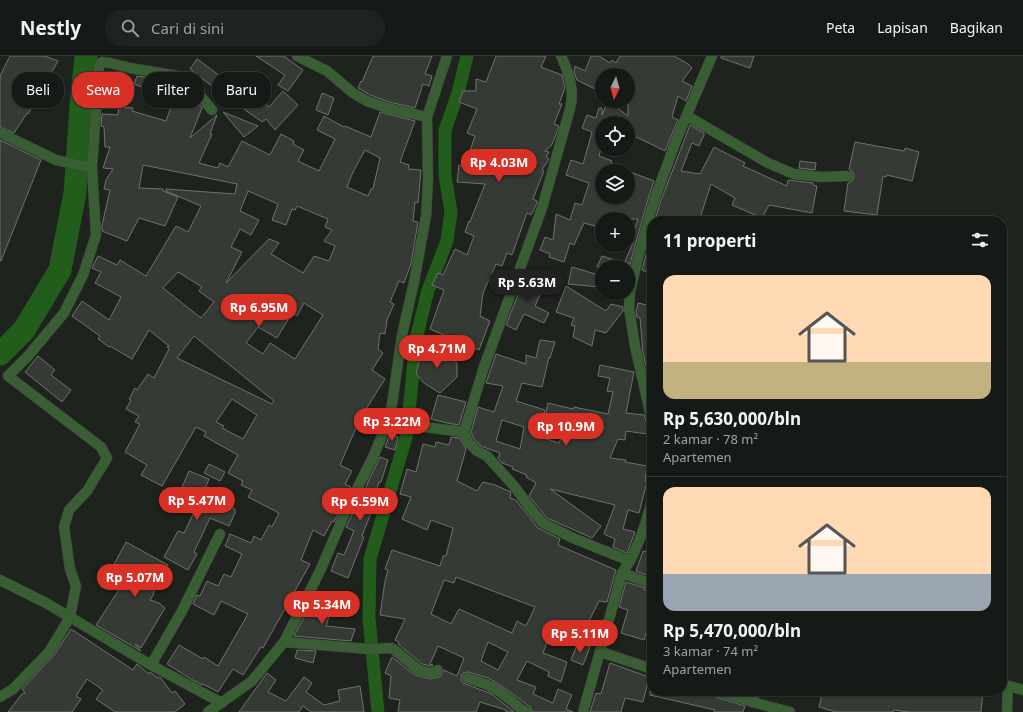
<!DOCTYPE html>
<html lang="id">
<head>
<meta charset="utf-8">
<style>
  body { margin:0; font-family:"Noto Sans",sans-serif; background:#1f231f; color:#f1f3f6; height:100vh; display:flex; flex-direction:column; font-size:15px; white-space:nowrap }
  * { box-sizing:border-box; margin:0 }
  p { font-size:13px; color:#9ea1a1 }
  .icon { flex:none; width:22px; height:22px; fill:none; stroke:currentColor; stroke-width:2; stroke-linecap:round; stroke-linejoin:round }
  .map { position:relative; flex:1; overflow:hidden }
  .sheet { position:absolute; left:647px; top:160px; width:360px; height:480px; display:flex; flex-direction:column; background:#161a16; border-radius:16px; box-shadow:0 1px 3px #0004,0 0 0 1px #353835 }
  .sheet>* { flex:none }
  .guide { position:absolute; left:12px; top:16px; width:380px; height:36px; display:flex; gap:8px }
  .needle { width:26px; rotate:185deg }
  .fabs { position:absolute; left:595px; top:12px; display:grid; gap:8px }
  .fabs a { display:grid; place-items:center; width:40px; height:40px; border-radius:50%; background:#161a16; box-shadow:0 1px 3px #0004,0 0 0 1px #353835; font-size:20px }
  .price { position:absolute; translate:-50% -34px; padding:0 9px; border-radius:14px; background:#d93025; color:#fff; font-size:13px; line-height:26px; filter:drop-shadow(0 1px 2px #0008) }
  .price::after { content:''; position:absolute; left:50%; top:24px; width:12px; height:9px; margin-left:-6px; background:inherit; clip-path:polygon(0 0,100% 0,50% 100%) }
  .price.selected { background:#222; color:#fff }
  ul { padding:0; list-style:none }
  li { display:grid; align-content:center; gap:8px; height:212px; padding:0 16px }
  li+li { border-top:1px solid #353835 }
  li span { display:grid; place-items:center; height:124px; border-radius:12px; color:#555 }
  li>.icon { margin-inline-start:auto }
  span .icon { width:72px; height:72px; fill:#fffc; stroke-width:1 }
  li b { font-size:17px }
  h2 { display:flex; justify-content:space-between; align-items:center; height:48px; padding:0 16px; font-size:17px }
  .pill { padding:0 14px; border-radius:16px; background:#161a16; box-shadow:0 1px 3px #0004,0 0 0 1px #353835; font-size:14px; line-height:36px }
  .pill.selected { background:#d93025; color:#fff }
  header { display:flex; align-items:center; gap:24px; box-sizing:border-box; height:56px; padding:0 20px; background:#161a16; border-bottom:1px solid #353835 }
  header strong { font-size:19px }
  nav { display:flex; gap:22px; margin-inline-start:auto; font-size:14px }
  .search { width:280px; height:36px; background:#1f231f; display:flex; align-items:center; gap:10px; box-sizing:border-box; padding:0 14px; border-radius:16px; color:#9ea1a1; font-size:15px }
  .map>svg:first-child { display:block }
</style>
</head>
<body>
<header>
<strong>Nestly</strong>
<div class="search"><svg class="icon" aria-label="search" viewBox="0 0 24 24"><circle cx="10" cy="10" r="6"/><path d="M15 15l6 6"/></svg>Cari di sini</div>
<nav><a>Peta</a><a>Lapisan</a><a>Bagikan</a></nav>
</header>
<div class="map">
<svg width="1023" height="656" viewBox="0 0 1023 656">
  <rect width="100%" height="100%" fill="#1e231d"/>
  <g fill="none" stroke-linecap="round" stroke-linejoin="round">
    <!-- canal -->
    <polyline stroke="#235d1c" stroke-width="13" points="378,656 369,562 370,503 407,378 416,283 428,234 447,185 451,156 445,120 445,74 458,37 467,0"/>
    <!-- river -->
    <polyline stroke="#235d1c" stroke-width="23" points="0,298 24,274 60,214 75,137 81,49 86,0"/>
  </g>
  <!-- building -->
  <g fill="#353a34" stroke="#6e746d" fill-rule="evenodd">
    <polygon points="10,0 45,0 58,5 28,58 27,57 14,77 0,71 0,20"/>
    <polygon points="256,0 284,0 303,14 288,35 278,29 285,19"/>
    <polygon points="373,0 432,0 425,18 432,20 429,30 423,28 415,52 389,46 370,39 358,32 361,25 362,26"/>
    <polygon points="496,0 546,0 541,11 562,19 565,32 559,48 562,48 554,68 559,70 554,84 551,90 545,95 549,96 546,101 549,103 542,114 544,115 533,143 537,145 537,147 531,159 527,157 512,199 507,197 502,210 496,208 483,237 480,260 490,265 479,294 444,280 444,279 430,273 444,234 432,229 438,217 443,219 455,193 467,199 474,180 465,176 469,165 470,166 485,128 457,126 459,109 465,110 475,80 467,77 477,53 459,46 463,35 476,35 476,23 486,26"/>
    <polygon points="591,0 599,0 610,7 612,4 616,7 620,0 674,0 688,8 692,12 682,25 692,30 686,45 678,40 672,61 678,64 665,95 628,77 628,67 602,67 602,89 599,100 612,105 610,115 602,115 602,141 628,141 628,115 654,125 648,143 630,208 625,205 633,187 631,186 638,163 602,163 602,172 584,167 574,189 570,187 564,206 549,201 550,198 540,194 545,181 553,184 556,158 570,164 575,147 582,149 589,127 566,119 571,104 583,108 592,76 582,72 587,59 596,62 599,52 602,52 602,59 608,45 628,60 628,19 600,19 595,33 577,24 574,16 575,10 585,15"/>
    <polygon points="721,0 754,0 750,12 721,2"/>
    <polygon points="197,3 220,20 212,30 190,13"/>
    <polygon points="137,20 155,23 150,34 134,28"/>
    <path d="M178,32l11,4 2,3 -1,4 6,2 6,7 -12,30 27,-23 -7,19h2l-13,29 19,5 2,-5 8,4 14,-26 28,14 11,-21 13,7 -1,3 11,6 -6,11 21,10 16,-32 -18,-9 7,-14 20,11 1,-1 26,11 9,-25 35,9 -15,41 9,3 -1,4 13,1 -3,33 -3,-1 -2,19 5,1 -7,42 -7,19 -5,-2 -9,21 4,2 -7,16 -2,14 -5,-1 -2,16 5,4 -11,17 13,9 -19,30 3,2 -7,12 -3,-2 -19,44 12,6 -7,13 6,3 -17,35 -2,-1 -8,15 -11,-6 -12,30 9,4 -47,84 -2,-1 -18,28 -10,-6 -15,23 -15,-8 -1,1 -11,-6 -24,-15 12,-19 24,14 1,-2 14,9 30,-52 -27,-13 -7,14 -21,-11 4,-9 3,1 7,-15 11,5 6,-12 7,3 11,-23 -17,-8 5,-12 21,9 3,-7 7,4 8,-15 3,2 7,-14 -31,-16 4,-7 -11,-5 2,-4 -15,-8 10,-18 -34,-19 2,-4 -10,-5 -34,59 -21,-11 6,-10 -22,-13 15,-28 -5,-2 4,-6 -13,-7 5,-9 -2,-1 6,-11 2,2 11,-16 6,4 15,-29 -2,-2 2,-1 -20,-16 -17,29 -22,-13 -1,1 -11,-8 2,-3 -28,-20 10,-15 27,19 12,-23 -26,-14 6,-11 -9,-4 6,-12 19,9 3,-5 26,16 30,-50 12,6 13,-26 -35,-15v-2l69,5 2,-10 -94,-19 -4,23 24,1v2l15,6 -13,29 -26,-8 -12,23 -25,-10v-6l8,-35 -6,-1 2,-9 7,-11 -10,-1 7,-21h-5l-1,-20 -3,-1 1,-12 16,1 1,-8 14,1 -1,3 34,10zM365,94l15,8 -7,31h-2l-3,7 -21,-9 6,-15zM248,135l30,13 -6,16 14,5 6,-16 3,1 2,-4 31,13 -3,8 7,3 -8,11 11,5 -6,15 -15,-5 -11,17 -32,-19 8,-11 -10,-4 -43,44 16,-31 -11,-5 9,-18 11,6 8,-15 -19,-9zM178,216l24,15 -3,4 15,11 -13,16 -38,-30zM304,247l19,12 -28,44 -25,-16 -7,11 -17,-11 12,-16 19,11 15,-25 5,3zM194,280l80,65 -2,3 -95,-46zM232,343l25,16 -14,24 -21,-11 2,-2 -8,-4z"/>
    <polygon points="254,34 269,51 283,35 298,49 275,74 266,63 262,66 237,48"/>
    <polygon points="322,37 334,42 328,59 316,54"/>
    <polygon points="223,56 258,70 244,81"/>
    <polygon points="690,69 704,77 704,79 699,90 692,87 681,115 700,118 714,91 745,107 743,110 787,130 788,124 813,127 813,129 817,130 812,157 769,149 762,162 732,149 735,142 711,128 699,165 655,165 660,147"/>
    <polygon points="0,84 41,104 1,205 0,205"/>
    <polygon points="855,86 904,95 905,92 919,96 912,125 887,119 886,121 883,120 877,159 844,155 848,127 852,125 854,120 853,116 849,113"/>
    <polygon points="800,105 816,107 815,114 799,112"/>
    <polygon points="652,176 652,218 642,214"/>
    <polygon points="602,200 630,209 629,211 597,211"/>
    <polygon points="572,211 602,220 600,231 568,228"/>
    <polygon points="527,216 541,222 535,236 540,239 535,250 549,257 544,267 524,258 516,274 506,269"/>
    <polygon points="566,230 606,255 611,248 623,251 623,255 606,277 595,274 592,290 573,281 575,270 571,269 574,262 556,256"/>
    <polygon points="638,247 652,250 652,314 647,314 643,297 640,262 637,261 636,256"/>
    <path d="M540,284l15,2 -5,16 -1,-1 -7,30 -20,-4 -6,18 29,9 -8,26 22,7 9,-21 -23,-5 3,-14 25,6 1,-2 34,7 5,-22 -6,-1 3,-13 -12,-2 2,-11 34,7 -8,41 18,2 4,11 -1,8 -21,-3 -1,9 -7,-1 -8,19 16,2 -1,2 22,4 -2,15 2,1 -8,31 -11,-3 -5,19 12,3 -8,21 -14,-6 2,-8 -11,-5 11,-29 -65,-16 51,37 -9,12 -45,-20 -18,-22 7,-13 -10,-6 1,-2 -15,-6 1,-2 -11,-4 -4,-5 2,-5 -19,-7 -7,-7 -3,-7 7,-25 16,5 9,-26 -17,-3 10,-29 30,10v-9l10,3zM502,364l22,7 -4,22 -24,-8z"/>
    <polygon points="440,290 457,307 457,321 440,337 424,327 416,318 422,293 437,297"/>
    <polygon points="38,300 55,314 51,319 71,334 62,346 25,316"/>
    <polygon points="438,339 466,346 459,369 447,367 431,363"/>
    <polygon points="390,378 398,381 395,394 385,391"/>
    <path d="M451,381l9,1 6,11 -9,32 20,10 6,-9 12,3 16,7 -1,6 6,2 22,28 22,11 -2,6 58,25 -9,32 -8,-1 -18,36 -22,-8 -3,5 -5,-2 -8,21 24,9 -6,20 -13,-6 1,-4 -22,-11 -10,19 19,7 -3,7 20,9 5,-14 14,6 -6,14 7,3h-41l-2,-5 -28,-21 -14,-8 -19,-6 -6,1 -2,3v4l2,3 29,11 22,18h-8v-2l-26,-8 -4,10h-78l2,-12 -11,-2 2,-22 -6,-3 7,-16 23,18 16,4 10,-3 3,-6 13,6 7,-18 -26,-12 -8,18 3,1 -2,1 -9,-2 -24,-20 1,-2 -4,-2 10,-21 -25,-4 5,-34 3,-11 -3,-1 7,-19 48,16 3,-10h3l7,-28 -22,-8 -4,10 -25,-11 9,-22 -11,-3 7,-25 9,3 7,-28 12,3 1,-5 13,3zM456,521l79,30 -9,19 -9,-5 -5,12 -53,-24 -8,15 -20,-10 13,-34 10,3zM488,586l20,10 -10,18 -17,-9z"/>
    <polygon points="380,401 388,404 381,426 379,426 371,452 373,452 362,480 364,481 348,522 331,515 338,497 344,499 354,475 346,471 362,437 364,438 368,426"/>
    <polygon points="209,408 225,416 220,425 204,417"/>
    <polygon points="189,415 209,423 202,440 203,438 235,453 235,457 229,470 210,462 194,496 197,498 188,514 164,501 178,475 184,477 199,446 179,438"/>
    <polygon points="126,486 168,509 153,537 154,538 150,544 159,547 165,552 141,592 135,588 141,595 96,569 128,520 112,512"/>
    <polygon points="643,495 652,497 652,512 649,520 636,515"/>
    <polygon points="626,526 645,532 644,534 652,535 652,571 650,578 646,577 644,584 621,577 628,554 619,551"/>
    <polygon points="311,548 332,550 326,570 355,573 351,585 294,580"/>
    <polygon points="71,573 133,614 137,608 149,618 150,616 158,622 160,621 172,637 175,635 185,648 175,656 115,656 96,643 103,634 87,623 76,640 81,643 72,656 8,656 22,638 25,637 22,633 54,599"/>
    <polygon points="578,586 590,591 583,609 571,604"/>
    <polygon points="297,594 316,595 313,607 295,602"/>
    <polygon points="610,607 649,621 643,646 625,642 621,656 590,656 596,637 601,638"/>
    <polygon points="267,617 276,624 268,636 286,645 304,621 312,627 306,636 324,649 340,645 338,634 360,630 364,656 311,656 303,650 299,656 239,656"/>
    <polygon points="650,635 712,635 713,639 716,641 745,650 743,656 714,656 715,654 650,639"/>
    <polygon points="823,635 851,635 861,638 862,635 983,635 981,656 908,656 894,654 893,656 836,656 819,651"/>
  </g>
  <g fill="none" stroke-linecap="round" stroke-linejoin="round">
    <!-- street casing -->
    <g stroke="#3a3f39" stroke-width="11">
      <g id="street">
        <polyline points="297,0 327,15 353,37 367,45 387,52 427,61"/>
        <polyline points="687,60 768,107 794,118 821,121 848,120"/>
        <polyline points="0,77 56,104 92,112"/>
        <polyline points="652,365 635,290 629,252 630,235 638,202 654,145 677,82 712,0"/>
        <polyline points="387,368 424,371 464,376 469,387 477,395 487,400 514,430 534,457 543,467 573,482 630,505 622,517 583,656"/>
        <path d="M464,376l20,-65 58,-159 28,-99c5,-19 -1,-36 -9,-53"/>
        <path d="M630,505c10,-20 17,-40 22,-61"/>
        <polyline points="622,517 652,528"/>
        <polyline points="0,524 46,547 151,609 222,647"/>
        <polyline points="284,586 368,593 392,592 419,614 432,617 438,614"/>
        <polyline points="601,596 652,613"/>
        <polyline points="151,609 182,555 220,478"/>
        <path d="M467,622c13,4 26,8 36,16 8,6 14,13 23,18"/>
        <polyline points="1002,628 1023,634"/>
        <polyline points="718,635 752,646 790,656"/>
        <polyline points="0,641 13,633 49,596 70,561 76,530 70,513 64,471 69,454 87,435 107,402 101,391 8,320 28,300 64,257 83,219 96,179 92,112 99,9 102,6 110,7 130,12 178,20 187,24 212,54"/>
        <polyline points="752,646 755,635"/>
        <polyline points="208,656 252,625 284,586 320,515 344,459 373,401 387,368 392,348 402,279 414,226 426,160 428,124 427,61 447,0"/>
        <polyline points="1007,656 1008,630"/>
      </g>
    </g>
    <!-- street -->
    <use href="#street" stroke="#395e34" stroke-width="10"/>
  </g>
</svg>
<div class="fabs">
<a><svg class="needle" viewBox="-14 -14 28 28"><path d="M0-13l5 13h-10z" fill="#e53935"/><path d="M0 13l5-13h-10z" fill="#9ea1a1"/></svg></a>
<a><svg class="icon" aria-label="locate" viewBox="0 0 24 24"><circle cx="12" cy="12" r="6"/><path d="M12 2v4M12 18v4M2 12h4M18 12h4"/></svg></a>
<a><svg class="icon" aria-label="layers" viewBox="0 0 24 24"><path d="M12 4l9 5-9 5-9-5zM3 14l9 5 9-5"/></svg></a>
<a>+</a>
<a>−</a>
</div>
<b class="price" style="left:499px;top:127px">Rp 4.03M</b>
<b class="price selected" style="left:527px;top:247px">Rp 5.63M</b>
<b class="price" style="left:259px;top:272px">Rp 6.95M</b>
<b class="price" style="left:437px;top:313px">Rp 4.71M</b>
<b class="price" style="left:392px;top:386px">Rp 3.22M</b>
<b class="price" style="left:566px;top:391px">Rp 10.9M</b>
<b class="price" style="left:197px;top:465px">Rp 5.47M</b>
<b class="price" style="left:360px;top:466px">Rp 6.59M</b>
<b class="price" style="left:135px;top:542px">Rp 5.07M</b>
<b class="price" style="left:322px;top:569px">Rp 5.34M</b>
<b class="price" style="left:580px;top:598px">Rp 5.11M</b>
<div class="guide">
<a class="pill">Beli</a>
<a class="pill selected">Sewa</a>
<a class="pill">Filter</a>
<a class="pill">Baru</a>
</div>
<section class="sheet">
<h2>11 properti<svg class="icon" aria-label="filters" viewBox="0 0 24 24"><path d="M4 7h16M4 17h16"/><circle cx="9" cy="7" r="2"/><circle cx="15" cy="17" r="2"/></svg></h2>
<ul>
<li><span style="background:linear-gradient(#ffd9b3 70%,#c2b280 0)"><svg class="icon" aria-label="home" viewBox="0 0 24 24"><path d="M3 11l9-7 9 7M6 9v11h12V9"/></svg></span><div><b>Rp 5,630,000/bln</b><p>2 kamar · 78 m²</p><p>Apartemen</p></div></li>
<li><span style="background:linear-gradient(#ffd9b3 70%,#9aa5b1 0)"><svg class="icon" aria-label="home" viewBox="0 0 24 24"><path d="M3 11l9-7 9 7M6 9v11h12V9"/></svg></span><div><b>Rp 5,470,000/bln</b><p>3 kamar · 74 m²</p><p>Apartemen</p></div></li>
</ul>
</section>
</div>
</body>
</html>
